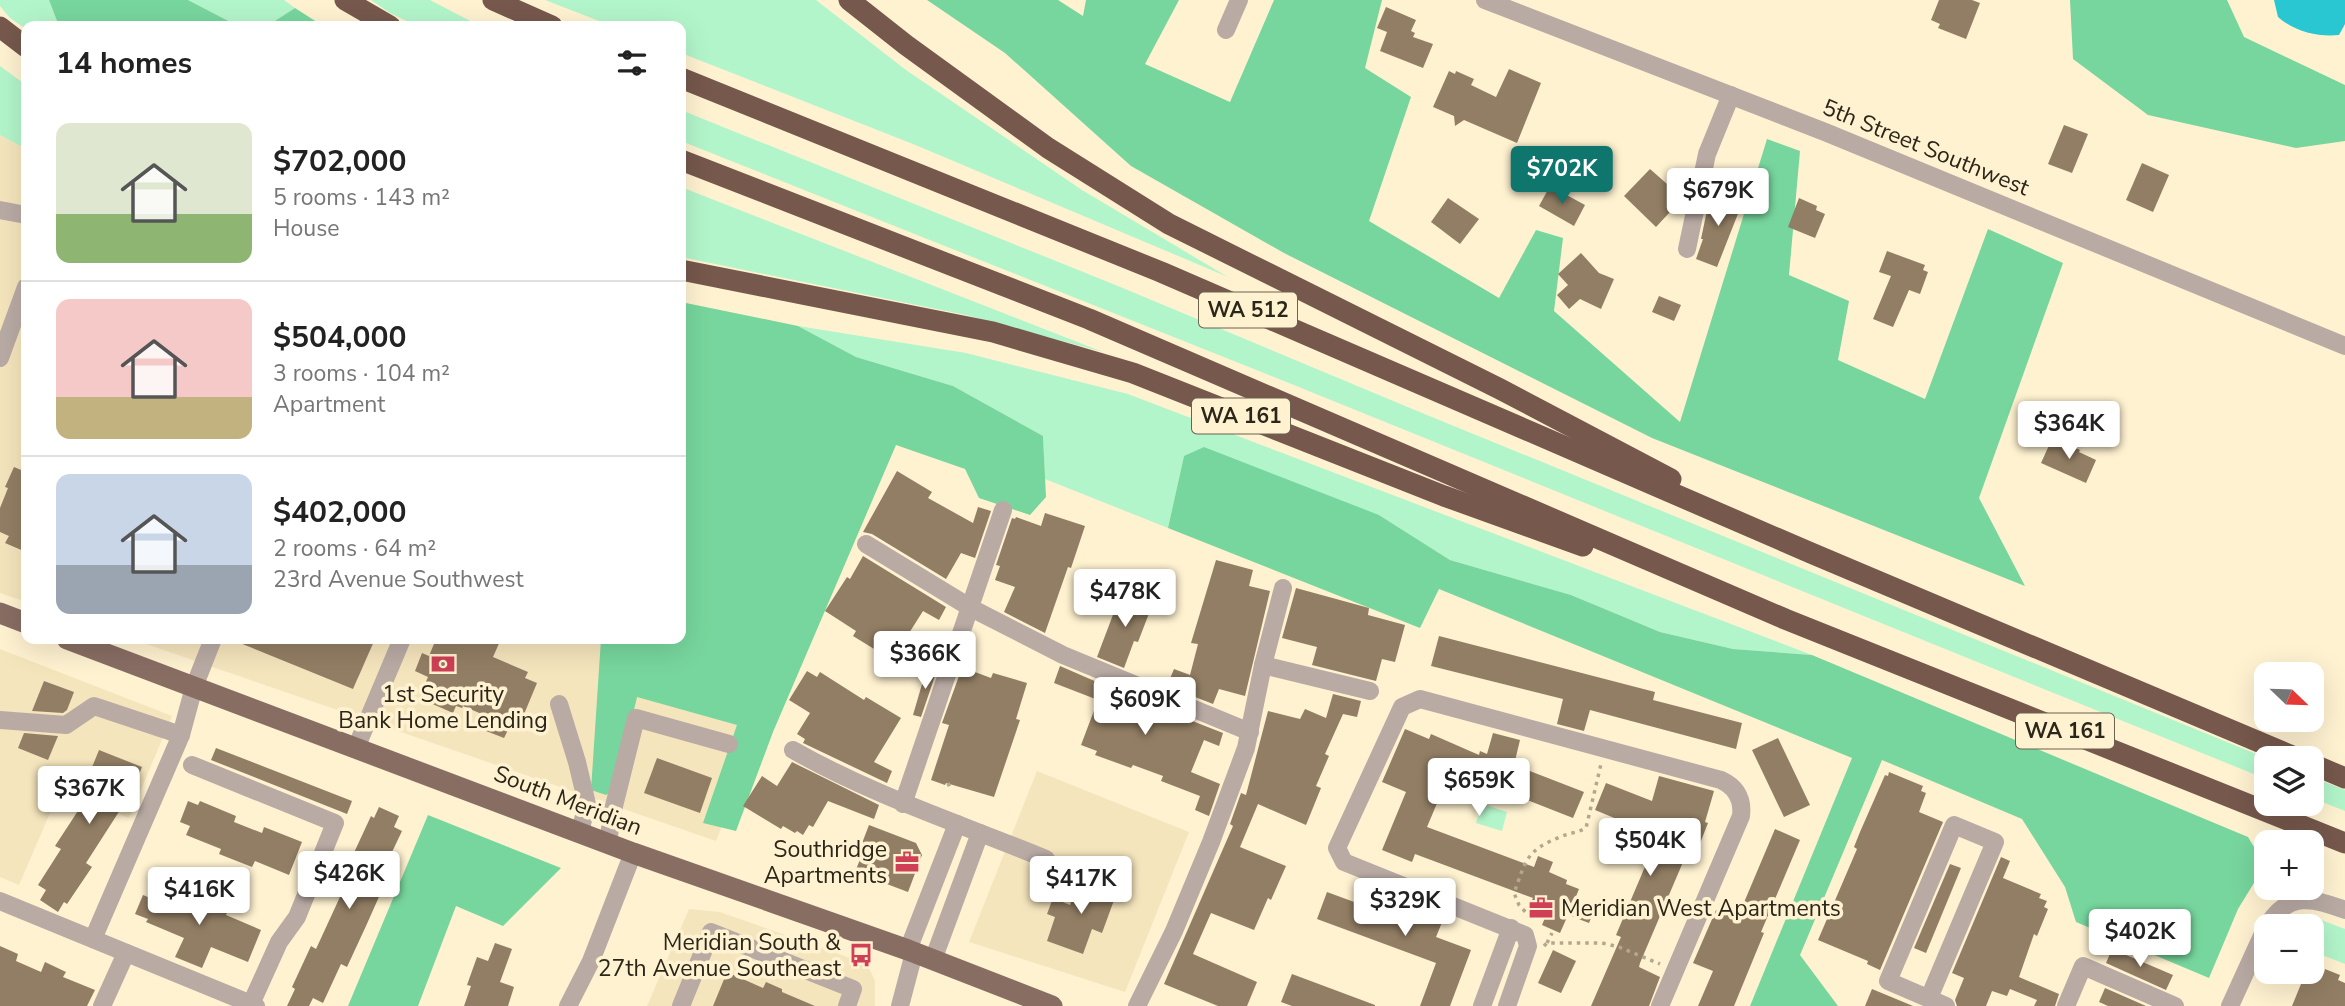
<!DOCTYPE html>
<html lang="en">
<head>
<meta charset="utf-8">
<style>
  body { margin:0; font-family:"Nunito Sans",sans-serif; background:#f2f2f2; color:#222; height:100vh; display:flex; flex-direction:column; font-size:26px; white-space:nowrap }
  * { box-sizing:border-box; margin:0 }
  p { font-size:23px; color:#767676 }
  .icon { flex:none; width:38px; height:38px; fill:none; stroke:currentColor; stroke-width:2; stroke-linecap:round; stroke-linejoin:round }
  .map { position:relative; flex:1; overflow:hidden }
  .details { position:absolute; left:21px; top:21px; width:665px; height:623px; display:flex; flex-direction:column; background:#fff; border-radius:14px; box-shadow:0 7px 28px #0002 }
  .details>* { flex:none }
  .needle { width:46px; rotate:113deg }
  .controls { position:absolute; left:2254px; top:662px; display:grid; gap:14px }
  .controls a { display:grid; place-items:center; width:70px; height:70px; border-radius:14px; background:#fff; box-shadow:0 7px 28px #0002; font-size:35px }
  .price { position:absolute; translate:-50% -60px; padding:0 16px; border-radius:7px; background:#fff; color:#222; font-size:23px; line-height:46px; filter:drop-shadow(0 2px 4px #0008) }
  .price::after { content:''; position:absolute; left:50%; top:42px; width:21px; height:16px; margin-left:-10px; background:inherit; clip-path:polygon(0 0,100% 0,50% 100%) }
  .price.on { background:#0f766e; color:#fff }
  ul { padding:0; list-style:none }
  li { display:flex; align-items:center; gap:21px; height:175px; padding:0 35px }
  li+li { border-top:2px solid #e0e0e0 }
  li span { display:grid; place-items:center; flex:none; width:196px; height:140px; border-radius:14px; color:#555 }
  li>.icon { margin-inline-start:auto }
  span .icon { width:84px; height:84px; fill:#fffc; stroke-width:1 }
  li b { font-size:30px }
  h2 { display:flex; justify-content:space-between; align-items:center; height:84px; padding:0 35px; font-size:30px }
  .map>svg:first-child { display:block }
</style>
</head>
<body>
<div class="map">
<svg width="2345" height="1006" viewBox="0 0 2345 1006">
  <rect width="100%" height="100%" fill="#fff2d1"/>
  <!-- built -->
  <g fill="#f5e5bd">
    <polygon points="0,135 26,149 26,602 0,593"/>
    <polygon points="811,601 716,841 132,639 681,639"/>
    <polygon points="0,649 172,716 129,818 60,790 19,885 0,877"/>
    <polygon points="1037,771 1189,832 1125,992 969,942"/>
    <polygon points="689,909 720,912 856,960 869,968 875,981 875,1006 647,1006"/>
  </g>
  <!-- green -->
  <g fill="#b3f5ca">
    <polygon points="0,0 49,0 59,26 26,26 26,29 10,18 0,6"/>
    <polygon points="188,0 284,0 295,8 267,26 238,26"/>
    <polygon points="371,0 430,0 480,26 417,26 390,13"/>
    <polygon points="545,0 816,0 906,70 1082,190 1228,277 913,144 681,53 681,26 612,26"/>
    <polygon points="0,66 26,85 26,149 0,135"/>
    <polygon points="681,110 1118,286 1410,408 2266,758 2266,779 1274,377 681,141"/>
    <polygon points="681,187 1103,352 966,315 681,257"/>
    <polygon points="798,326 966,353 1128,394 1812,655 1733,649 1660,632 1571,595 1450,560 1379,515 1184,456 1168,528 1045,479 1043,436 953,386 856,357"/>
    <polygon points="2312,777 2345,790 2345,811 2312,798"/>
    <polygon points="1482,804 1507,812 1502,831 1476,823"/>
    <polygon points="2321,920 2345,929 2345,964 2312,951 2312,943"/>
  </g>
  <!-- forest -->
  <g fill="#77d69d">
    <polygon points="49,0 188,0 238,26 59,26"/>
    <polygon points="927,0 1058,0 1083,16 1086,0 1179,0 1145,64 1230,102 1274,0 1382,0 1365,68 1411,97 1369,221 1499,298 1536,230 1563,238 1554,311 1680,422 1767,139 1800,151 1789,275 1849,301 1838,360 1925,399 1988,229 2063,263 1979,498 2025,586 1652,438 1284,253 1131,166 1005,53"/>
    <polygon points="2070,0 2227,0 2244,37 2345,85 2345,141 2296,148 2148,115 2073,59"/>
    <polygon points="295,8 323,26 267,26"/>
    <polygon points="681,302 798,326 856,357 953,386 1043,436 1046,497 1030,515 979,498 965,469 896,445 773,732 736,831 703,823 737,725 637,697 616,788 606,795 591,790 601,639 681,639"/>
    <polygon points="1204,447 1379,515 1450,560 1571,595 1660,632 1733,649 1812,655 2248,837 2265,865 2238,909 2209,978 2076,922 2065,887 2022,819 1882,760 1800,955 1838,1006 1750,1006 1852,758 1439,589 1420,628 1168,528 1184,456"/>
    <polygon points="428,815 561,868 503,926 456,906 418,1006 348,1006"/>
  </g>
  <!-- water -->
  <path fill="#28c7d1" d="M2274,0h71v24l-6,11c-21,2 -44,-3 -61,-18z"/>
  <!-- building -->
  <g fill="#927e64">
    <polygon points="1939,0 1972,0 1980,3 1966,39 1938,28 1940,24 1931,20"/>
    <polygon points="1386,7 1416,20 1411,31 1415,33 1413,37 1433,44 1423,68 1380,51 1387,32 1377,28"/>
    <polygon points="1509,69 1541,83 1517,143 1464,120 1455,126 1454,116 1433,107 1449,71 1455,74 1456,71 1474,79 1471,85 1496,97"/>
    <polygon points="2064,125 2088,134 2072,173 2048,164"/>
    <polygon points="2142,163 2169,175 2153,212 2126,200"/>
    <polygon points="1650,169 1683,198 1656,227 1624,196"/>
    <polygon points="1550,186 1585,205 1574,226 1539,206"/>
    <polygon points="1722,193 1743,201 1717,267 1696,259 1703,239 1701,239 1706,215 1713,197"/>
    <polygon points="1448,198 1479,219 1460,244 1431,222"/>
    <polygon points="1799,198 1817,206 1816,210 1825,214 1815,238 1788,227"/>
    <polygon points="1887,251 1925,265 1923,270 1928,272 1920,294 1909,290 1893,327 1873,319 1891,276 1879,272"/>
    <polygon points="1581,253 1599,273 1614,279 1601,309 1580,299 1569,309 1557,295 1568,285 1558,274"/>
    <polygon points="1659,296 1681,305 1674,321 1652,312"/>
    <polygon points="2056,439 2080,450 2079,452 2096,460 2086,483 2041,463 2051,441 2054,443"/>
    <polygon points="14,467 26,472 26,552 5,543 9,536 0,532 0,508 8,488 5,487"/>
    <polygon points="897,471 932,492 928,498 973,523 978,507 991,511 975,558 961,553 946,579 872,534 863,532"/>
    <polygon points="1045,513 1085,526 1071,568 1068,567 1045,633 1004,612 1015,587 995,580 1000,566 996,565 1012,518 1015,519 1016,517 1041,526"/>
    <polygon points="863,556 946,607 939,620 923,611 892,660 853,636 856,631 825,611 847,577 850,579"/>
    <polygon points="1216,560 1253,570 1249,586 1270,591 1245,696 1219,689 1213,704 1167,686 1174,669 1190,675 1198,644 1191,643"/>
    <polygon points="1296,588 1369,608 1368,615 1405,625 1395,662 1382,659 1376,681 1312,665 1317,647 1282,638"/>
    <polygon points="1122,591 1153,603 1138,642 1134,641 1124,668 1097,657"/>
    <polygon points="1439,636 1655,692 1653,700 1742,723 1736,749 1590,710 1584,731 1557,724 1563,699 1431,666"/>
    <polygon points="230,639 375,639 353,689"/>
    <polygon points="436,639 501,639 493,657 528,672 525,678 537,683 517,731 509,728 504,738 486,731 491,718 463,706 462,708 456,706 453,713 419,698 428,677 415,671 422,653 429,656"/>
    <polygon points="1060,666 1136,699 1223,733 1219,746 1204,740 1191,772 1220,784 1209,816 1195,810 1200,796 1161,781 1163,776 1133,765 1131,768 1095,755 1097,751 1081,745 1098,700 1054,683"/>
    <polygon points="927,667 937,670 921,717 913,715"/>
    <polygon points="967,669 991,678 993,673 1027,683 1016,719 1020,720 994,797 946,783 945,785 931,780 949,725 942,723 959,676 964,677"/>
    <polygon points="807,671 817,677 820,672 864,700 866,697 901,718 874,762 892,771 887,783 803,743 805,739 797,734 810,713 789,700"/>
    <polygon points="44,681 74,692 67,710 63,713 32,711"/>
    <polygon points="1333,694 1361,701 1357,717 1343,714 1325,754 1329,756 1316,786 1321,788 1306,825 1258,804 1240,847 1286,866 1271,900 1268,898 1254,930 1211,913 1193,954 1257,982 1247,1006 1218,1006 1164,984 1233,826 1230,824 1241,793 1246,795 1268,711 1300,719 1305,709 1326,718"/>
    <polygon points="1405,729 1429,739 1431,734 1479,755 1480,751 1487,754 1493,733 1520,740 1514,765 1584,792 1573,818 1451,770 1427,827 1534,867 1538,856 1553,862 1549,872 1567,880 1566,884 1579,889 1575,899 1595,908 1589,923 1568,915 1560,933 1542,925 1547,913 1529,906 1533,898 1415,854 1412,862 1382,850 1406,792 1382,782"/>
    <polygon points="24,733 58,736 48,760 18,748"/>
    <polygon points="1778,738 1810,805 1784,817 1752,750"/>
    <polygon points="216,748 352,801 347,814 211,760"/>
    <polygon points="99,750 142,767 126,809 122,807 86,863 92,867 67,904 64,902 58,912 40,900 46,890 38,885 61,849 55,846 89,794 82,792"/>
    <polygon points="657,758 712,778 700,813 644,793"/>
    <polygon points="792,762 879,805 874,819 828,801 813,827 809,825 803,835 797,831 795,833 783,826 781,829 743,806 762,776 777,786"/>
    <polygon points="1889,772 1923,786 1921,791 1926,793 1919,812 1943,822 1880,970 1867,964 1868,961 1818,940 1857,849 1854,847 1860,832 1885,775 1888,776"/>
    <polygon points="1659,776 1714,791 1705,822 1708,823 1697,851 1689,848 1640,963 1639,967 1660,977 1649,1006 1591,1006 1621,937 1616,935 1658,836 1595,810 1606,783 1652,801"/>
    <polygon points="188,801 198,805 200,801 236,816 234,822 262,833 264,827 302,842 289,875 255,861 252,867 219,854 221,849 186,835 190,826 180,822"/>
    <polygon points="379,807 399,816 394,827 402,831 384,869 390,872 366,926 347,967 341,964 323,1003 313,998 309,1006 287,1006 295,989 292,987 311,946 316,949 357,860 352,857 371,816 374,818"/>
    <polygon points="869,825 916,843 922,855 908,892 855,872 863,852 859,851"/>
    <polygon points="1775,829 1800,840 1761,932 1764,933 1734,1006 1698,1006 1713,971 1693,963 1716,910 1737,919"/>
    <polygon points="2001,857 2010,861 2003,878 2041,894 2039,898 2047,901 2044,907 2048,909 2037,936 2034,934 2019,977 2059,994 2055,1006 2034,1006 2037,1000 2010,989 2007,996 1992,991 1986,1006 1957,1006 1955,1000 1964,978 1952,973"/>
    <polygon points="1950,864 1961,868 1926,953 1914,948"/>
    <polygon points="1080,878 1117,892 1102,933 1092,929 1083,954 1047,941 1055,917 1047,914 1053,898 1070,905"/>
    <polygon points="159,889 193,903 196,897 228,910 226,915 261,930 248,962 211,947 202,968 175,957 184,938 146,922 148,919 135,914 143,895 155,900"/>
    <polygon points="1327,892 1384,913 1392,894 1445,915 1436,937 1471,950 1450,1006 1420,1006 1436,963 1317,919"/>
    <polygon points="495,943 512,949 500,982 514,987 508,1006 464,1006 471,986 467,985 477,957 488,961"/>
    <polygon points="0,946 18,954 16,961 41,972 45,962 66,972 63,977 95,990 87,1006 0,1006"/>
    <polygon points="2112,949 2173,975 2166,990 2106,963"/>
    <polygon points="1553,950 1576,961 1561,993 1538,983"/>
    <polygon points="2312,967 2324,973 2325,969 2340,975 2338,980 2345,983 2345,1006 2292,1006 2301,984 2299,983 2304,971 2312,971"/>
    <polygon points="727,972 763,988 766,982 782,989 782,992 815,1006 713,1006"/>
    <polygon points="1292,974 1375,1005 1375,1006 1292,1006 1281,1002"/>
    <polygon points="2105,988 2146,1006 2108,1006 2099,1002"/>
    <polygon points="1872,989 1913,1006 1865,1006"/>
  </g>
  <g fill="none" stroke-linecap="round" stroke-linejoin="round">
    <!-- path -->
    <g stroke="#b2a88e" stroke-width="3.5" stroke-dasharray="3.5 5" stroke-linecap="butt">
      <polyline points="948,783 951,790"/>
      <path d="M1531,918l-12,-13 -5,-12c12,-32 11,-42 46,-56 9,-4 17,-4 26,-9l15,-64"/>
      <polyline points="1547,943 1552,933"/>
      <polyline points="1544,946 1547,943 1602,943 1619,947 1660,964"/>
    </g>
    <!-- minor -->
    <g stroke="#b9aaa4" stroke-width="18">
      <polyline points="1485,0 1825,132 2345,346"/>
      <polyline points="1226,30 1239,0"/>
      <polyline points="0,210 26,215"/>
      <polyline points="1687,249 1707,154 1731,95"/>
      <polyline points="0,358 26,287"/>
      <polyline points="866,544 971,608 1063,655 1250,732"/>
      <polyline points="1263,665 1370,691"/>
      <polyline points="559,704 577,762 587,804 580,832"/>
      <polyline points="0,720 66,725 94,706 181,735"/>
      <polyline points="356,748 402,639"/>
      <path d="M793,750c81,46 168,74 253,109"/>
      <polyline points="192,765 335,823 297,917 279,942 251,1004"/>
      <polyline points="903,804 1003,510"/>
      <polyline points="608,843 612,814 636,718 729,744"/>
      <polyline points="0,901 256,1006"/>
      <path d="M2267,926c21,-34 45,-29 78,-16"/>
      <polyline points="93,939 181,735 194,687 213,639"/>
      <polyline points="908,950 957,824"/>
      <polyline points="933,960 980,833"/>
      <polyline points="1929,998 1995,842 1954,825 1888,981 1946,1006"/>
      <polyline points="102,1006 126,953"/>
      <polyline points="568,1006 591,961 633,853"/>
      <polyline points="681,1006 711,932 853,989 847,1006"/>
      <polyline points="900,1006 914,953"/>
      <polyline points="1137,1006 1174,931 1211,842 1246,748 1263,665 1283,588"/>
      <polyline points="1482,1006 1511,928"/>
      <path d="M1507,1006l21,-60 -3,-11 -181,-73 -7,-14 65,-141 18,-8 301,81c15,7 22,19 20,36l-81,190"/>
      <polyline points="2066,1006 2083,966 2175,1006"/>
      <polyline points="2230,1006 2266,927"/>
    </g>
    <!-- major -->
    <g stroke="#886d63" stroke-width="21">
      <polyline points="0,613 26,623"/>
      <polyline points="67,639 633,853 908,950 1052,1006"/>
    </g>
    <!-- highway -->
    <g stroke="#76584c" stroke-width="21">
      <polyline points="345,0 390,26"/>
      <polyline points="493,0 552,26"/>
      <polyline points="849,0 906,45 1048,148 1169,224 1500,389 1671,479"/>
      <polyline points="0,27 26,47"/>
      <polyline points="681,78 1161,272 1811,553 2297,758"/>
      <polyline points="681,160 1089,319 1785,619 2345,843"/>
      <polyline points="681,270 993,332 1133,373 1444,496 1583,546"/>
      <polyline points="2312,764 2345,778"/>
    </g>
  </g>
  <!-- icons -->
  <defs>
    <g id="bank-bare" transform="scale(1.89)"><path d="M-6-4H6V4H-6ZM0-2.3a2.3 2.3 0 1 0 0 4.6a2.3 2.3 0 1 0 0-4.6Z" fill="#cf3f55" stroke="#fff2d1" stroke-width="2.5" paint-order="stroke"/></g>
    <g id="office-bare" transform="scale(1.89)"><path d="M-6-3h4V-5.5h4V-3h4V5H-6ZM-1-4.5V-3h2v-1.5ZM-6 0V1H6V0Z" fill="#cf3f55" stroke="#fff2d1" stroke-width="2.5" paint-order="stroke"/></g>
    <g id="bus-bare" transform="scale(1.89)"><path d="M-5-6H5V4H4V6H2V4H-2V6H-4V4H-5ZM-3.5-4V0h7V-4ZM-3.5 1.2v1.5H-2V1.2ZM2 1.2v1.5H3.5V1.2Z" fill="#cf3f55" stroke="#fff2d1" stroke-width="2.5" paint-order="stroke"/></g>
  </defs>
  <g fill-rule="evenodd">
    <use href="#bank-bare" x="443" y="664"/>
    <use href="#office-bare" x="907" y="862"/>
    <use href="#office-bare" x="1541" y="908"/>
    <use href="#bus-bare" x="861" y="955"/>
  </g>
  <g text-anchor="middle" stroke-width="7" stroke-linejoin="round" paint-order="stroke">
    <!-- shield labels -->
    <g fill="#fff2d1" stroke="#6b6351" stroke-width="2">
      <rect x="1199" y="292.5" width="98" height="35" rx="5"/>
      <rect x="1192" y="398.5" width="98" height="35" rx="5"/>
      <rect x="2016" y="713.5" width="98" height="35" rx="5"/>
    </g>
    <g font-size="21" font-weight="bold" fill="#2b261a">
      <text x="1248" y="317">WA 512</text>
      <text x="1241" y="423">WA 161</text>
      <text x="2065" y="738">WA 161</text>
    </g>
    <!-- street labels -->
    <g font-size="23" fill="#2b261a" stroke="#fff2d1">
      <text transform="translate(1926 147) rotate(22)" y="8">5th Street Southwest</text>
      <text transform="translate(568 800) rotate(21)" y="8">South Meridian</text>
    </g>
    <!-- poi labels -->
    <g font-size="23" fill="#2b261a" stroke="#fff2d1" text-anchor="end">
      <text x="443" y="702" text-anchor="middle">1st Security<tspan x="443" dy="26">Bank Home Lending</tspan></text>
      <text x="887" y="857">Southridge<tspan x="887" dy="26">Apartments</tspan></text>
      <text x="1561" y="916" text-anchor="start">Meridian West Apartments</text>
      <text x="841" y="950">Meridian South &amp;<tspan x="841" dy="26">27th Avenue Southeast</tspan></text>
    </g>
  </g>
</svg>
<div class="controls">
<a><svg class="needle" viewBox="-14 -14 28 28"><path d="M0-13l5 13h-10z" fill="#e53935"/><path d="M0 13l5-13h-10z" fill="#767676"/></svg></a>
<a><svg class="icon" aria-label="layers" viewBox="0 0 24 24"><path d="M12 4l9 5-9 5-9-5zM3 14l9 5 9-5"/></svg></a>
<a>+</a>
<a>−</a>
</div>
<b class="price on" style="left:1562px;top:206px">$702K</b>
<b class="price" style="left:1718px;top:228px">$679K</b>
<b class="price" style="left:2069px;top:461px">$364K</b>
<b class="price" style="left:1125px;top:629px">$478K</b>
<b class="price" style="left:925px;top:691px">$366K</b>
<b class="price" style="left:1145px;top:737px">$609K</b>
<b class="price" style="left:1479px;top:818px">$659K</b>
<b class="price" style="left:89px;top:826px">$367K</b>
<b class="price" style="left:1650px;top:878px">$504K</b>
<b class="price" style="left:349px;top:911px">$426K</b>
<b class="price" style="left:1081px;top:916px">$417K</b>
<b class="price" style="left:199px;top:927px">$416K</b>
<b class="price" style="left:1405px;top:938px">$329K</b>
<b class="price" style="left:2140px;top:969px">$402K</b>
<section class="details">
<h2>14 homes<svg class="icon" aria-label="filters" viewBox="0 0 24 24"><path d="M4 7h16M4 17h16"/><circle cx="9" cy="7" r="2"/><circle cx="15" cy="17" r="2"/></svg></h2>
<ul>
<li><span style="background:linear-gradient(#dfe7d0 65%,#8fb573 0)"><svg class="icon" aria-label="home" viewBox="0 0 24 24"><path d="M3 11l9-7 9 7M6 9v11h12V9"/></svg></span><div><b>$702,000</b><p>5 rooms · 143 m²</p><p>House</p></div></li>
<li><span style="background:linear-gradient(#f6c9c9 70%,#c2b280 0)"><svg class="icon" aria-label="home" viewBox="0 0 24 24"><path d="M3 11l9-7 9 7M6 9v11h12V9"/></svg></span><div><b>$504,000</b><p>3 rooms · 104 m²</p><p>Apartment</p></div></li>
<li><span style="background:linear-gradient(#c9d6e8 65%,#9aa5b1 0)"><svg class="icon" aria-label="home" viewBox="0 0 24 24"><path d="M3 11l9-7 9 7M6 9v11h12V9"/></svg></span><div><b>$402,000</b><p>2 rooms · 64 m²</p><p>23rd Avenue Southwest</p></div></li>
</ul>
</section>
</div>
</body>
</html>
